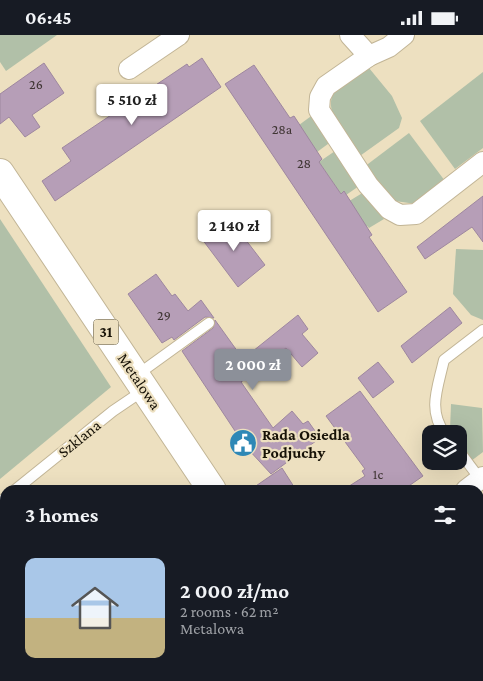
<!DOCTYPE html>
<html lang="en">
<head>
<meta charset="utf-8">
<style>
  body { margin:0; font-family:"Crimson Pro",serif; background:#242831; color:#f1f3f6; height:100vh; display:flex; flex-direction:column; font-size:19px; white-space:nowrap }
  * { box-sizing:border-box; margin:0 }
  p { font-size:16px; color:#9ea1a6 }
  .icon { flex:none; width:28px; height:28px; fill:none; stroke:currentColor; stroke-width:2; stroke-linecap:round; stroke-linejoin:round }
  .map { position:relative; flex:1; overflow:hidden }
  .sheet { position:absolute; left:0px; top:450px; width:484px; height:196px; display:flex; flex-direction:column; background:#171b24; border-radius:15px 15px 0 0; box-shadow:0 5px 20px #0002 }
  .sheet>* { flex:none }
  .fabs { position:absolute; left:422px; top:390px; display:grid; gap:10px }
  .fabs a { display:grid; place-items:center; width:45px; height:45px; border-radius:10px; background:#171b24; box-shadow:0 5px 20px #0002; font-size:25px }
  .price { position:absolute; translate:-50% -42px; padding:0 11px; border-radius:5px; background:#fff; color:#222; font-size:16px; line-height:32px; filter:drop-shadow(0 1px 2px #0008) }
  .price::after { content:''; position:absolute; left:50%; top:30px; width:15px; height:11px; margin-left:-8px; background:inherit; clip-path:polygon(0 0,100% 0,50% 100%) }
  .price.selected { background:#8c9099; color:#fff }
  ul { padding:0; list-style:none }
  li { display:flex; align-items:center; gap:15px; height:125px; padding:0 25px }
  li+li { border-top:1px solid #363941 }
  li span { display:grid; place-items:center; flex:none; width:140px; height:100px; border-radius:10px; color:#555 }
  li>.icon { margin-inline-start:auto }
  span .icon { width:60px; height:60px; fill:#fffc; stroke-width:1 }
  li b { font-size:21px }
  h2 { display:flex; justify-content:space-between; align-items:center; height:60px; padding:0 25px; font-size:21px }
  .status { display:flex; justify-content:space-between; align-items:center; height:35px; padding:0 25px; background:#171b24; direction:ltr }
  .status svg { height:14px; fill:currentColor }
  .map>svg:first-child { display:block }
</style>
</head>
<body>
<div class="status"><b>06:45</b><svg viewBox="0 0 49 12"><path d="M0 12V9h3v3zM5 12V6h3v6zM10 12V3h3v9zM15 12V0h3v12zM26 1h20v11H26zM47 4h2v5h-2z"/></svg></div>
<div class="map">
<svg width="483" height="646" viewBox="0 0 483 646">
  <rect width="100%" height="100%" fill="#ede0c0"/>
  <!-- green -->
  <g fill="#b1c0a8">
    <polygon points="0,0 57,0 6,36 0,27"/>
    <path d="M369,33l23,28 10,22 -3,10 -42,30c-11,-20 -37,-48 -21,-70 6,-9 24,-15 33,-20z"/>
    <polygon points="483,37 483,113 455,134 420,86"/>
    <polygon points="314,79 332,106 317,117 299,90"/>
    <polygon points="409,98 445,146 416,169 388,165 364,132"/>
    <polygon points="338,114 362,149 346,160 344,157 341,159 319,127"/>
    <polygon points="364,157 368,158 384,184 369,193 367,191 363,193 346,168"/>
    <polygon points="0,184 111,352 0,444"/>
    <polygon points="456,214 483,215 483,285 471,280 453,259"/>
    <polygon points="451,369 482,373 483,417 471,426 459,407 459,399 453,399 450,395"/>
    <polygon points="5,628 5,641 14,641 17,646 0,646 0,632"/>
  </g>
  <!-- forest -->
  <polygon fill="#9aab92" points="262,641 307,641 310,646 256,646"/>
  <!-- building -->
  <g fill="#b69eb7" stroke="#9e879f">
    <polygon points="202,23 221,52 55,166 42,146 71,126 62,113 187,29 189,32"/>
    <polygon points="44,28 64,58 32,80 40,92 25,102 9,82 0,89 0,59"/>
    <polygon points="254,30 290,83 294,81 322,124 319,127 341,159 344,156 372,200 369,202 407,257 378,277 225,49"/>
    <polygon points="483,161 483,207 472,192 425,224 417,212"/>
    <polygon points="229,183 265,230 238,252 202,204"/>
    <polygon points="156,239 172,261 175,259 188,276 201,265 214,283 205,282 174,305 172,302 162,308 128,259"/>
    <polygon points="450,272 462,288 412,328 401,311"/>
    <polygon points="298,280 308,294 302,299 318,318 302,332 286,313 241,347 273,393 292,376 303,389 308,386 320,403 271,439 248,414 234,414 237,399 182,316 213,293 215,285 243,324"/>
    <polygon points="378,327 394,347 373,363 358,343"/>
    <polygon points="360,356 423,441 403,455 343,455 365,441 362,436 365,434 326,381"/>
    <polygon points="282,433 296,455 250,455"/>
  </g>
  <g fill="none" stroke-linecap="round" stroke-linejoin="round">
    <!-- service casing -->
    <g stroke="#c2b596" stroke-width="12">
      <g id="service">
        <polyline points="137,340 209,288"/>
        <path d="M445,399c-17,-23 -8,-44 -2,-70l1,-4 39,-30"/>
        <polyline points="459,416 480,444"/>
        <polyline points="15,455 113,376 144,355"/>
        <polyline points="0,467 5,463"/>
        <polyline points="243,646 248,641"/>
      </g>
    </g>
    <!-- minor casing -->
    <g stroke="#c2b596" stroke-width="22">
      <g id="minor">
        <polyline points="350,0 369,21"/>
        <polyline points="404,0 389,12 369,21 326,51 320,62 319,75 368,150 389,174 400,180 416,179 483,127"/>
        <polyline points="129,34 179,0"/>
        <polyline points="466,455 483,442"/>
      </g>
    </g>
    <!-- primary casing -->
    <g stroke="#c2b596" stroke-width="30">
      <g id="primary">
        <polyline points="0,138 212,455"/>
        <polyline points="339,641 342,646"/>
      </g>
    </g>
    <!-- service -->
    <use href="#service" stroke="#fff" stroke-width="10"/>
    <!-- minor -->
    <use href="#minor" stroke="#fff" stroke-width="20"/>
    <!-- primary -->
    <use href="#primary" stroke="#fff" stroke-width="28"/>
  </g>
  <!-- icons -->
  <defs>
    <g id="civic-disc" transform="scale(1.4375)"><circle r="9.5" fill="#2e88b6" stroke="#ede0c0"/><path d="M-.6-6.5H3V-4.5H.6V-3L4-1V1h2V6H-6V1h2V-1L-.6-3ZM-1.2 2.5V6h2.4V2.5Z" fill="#fff"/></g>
  </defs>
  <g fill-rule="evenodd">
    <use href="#civic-disc" x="243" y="408"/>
  </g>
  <g text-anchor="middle" stroke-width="4.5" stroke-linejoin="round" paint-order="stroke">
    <!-- number labels -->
    <g font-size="14" fill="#3f3533">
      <text x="36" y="54">26</text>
      <text x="282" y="99">28a</text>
      <text x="304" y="133">28</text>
      <text x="164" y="285">29</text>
      <text x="378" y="444">1c</text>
    </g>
    <!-- shield labels -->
    <rect fill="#ede0c0" stroke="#57503e" stroke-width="1" x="93.5" y="284.5" width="25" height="25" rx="4"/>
    <g font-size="15" font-weight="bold" fill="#171207">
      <text x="106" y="302">31</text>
    </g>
    <!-- street labels -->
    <g font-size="16" fill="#171207" stroke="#ede0c0">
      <text transform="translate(140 346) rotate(56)" y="6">Metalowa</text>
      <text transform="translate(79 403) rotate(-39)" y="6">Szklana</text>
    </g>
    <!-- poi labels -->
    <g font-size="16" font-weight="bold" fill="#171207" stroke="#ede0c0" text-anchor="start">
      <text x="262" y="405">Rada Osiedla<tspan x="262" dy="18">Podjuchy</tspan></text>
    </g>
  </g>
</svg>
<div class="fabs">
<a><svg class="icon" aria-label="layers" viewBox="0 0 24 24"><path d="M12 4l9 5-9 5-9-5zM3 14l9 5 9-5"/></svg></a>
</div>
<b class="price" style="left:132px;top:91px">5 510 zł</b>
<b class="price" style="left:234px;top:217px">2 140 zł</b>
<b class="price selected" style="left:253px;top:356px">2 000 zł</b>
<section class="sheet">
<h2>3 homes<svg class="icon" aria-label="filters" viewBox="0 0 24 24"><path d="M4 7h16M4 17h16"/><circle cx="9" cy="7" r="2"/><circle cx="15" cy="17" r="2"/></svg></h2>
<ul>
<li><span style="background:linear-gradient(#a9c7e8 60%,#c2b280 0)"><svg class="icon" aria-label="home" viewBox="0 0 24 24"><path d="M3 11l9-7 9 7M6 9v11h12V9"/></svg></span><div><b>2 000 zł/mo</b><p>2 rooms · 62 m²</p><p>Metalowa</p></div></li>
</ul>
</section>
</div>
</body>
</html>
